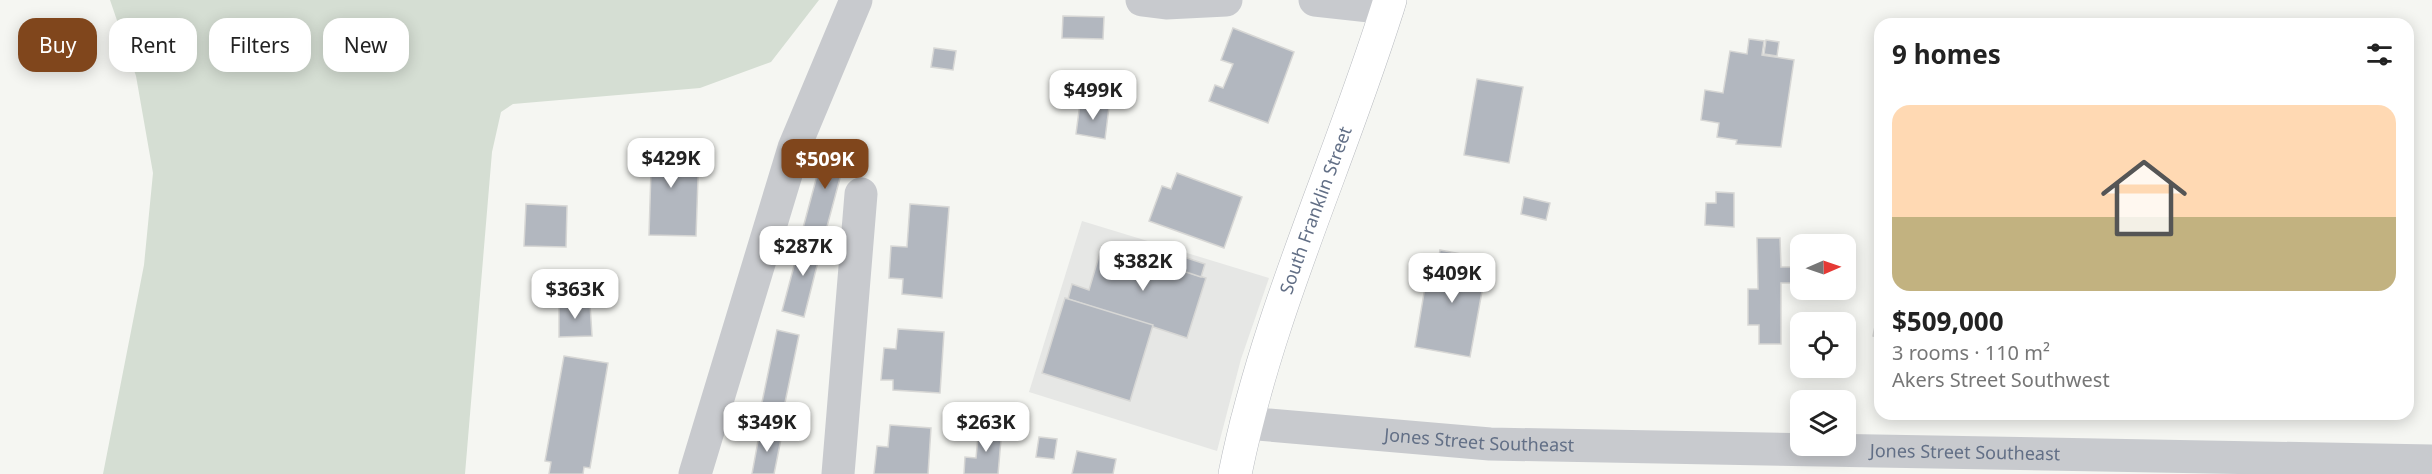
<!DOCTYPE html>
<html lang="en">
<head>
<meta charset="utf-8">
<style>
  body { margin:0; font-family:"Noto Sans",sans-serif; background:#f6f6f6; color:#222; height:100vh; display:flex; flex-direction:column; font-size:22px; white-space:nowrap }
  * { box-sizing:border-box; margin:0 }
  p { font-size:20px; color:#767676 }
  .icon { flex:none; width:33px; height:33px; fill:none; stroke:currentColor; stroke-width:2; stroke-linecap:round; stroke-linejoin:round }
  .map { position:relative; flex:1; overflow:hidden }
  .side { position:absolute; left:1874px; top:18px; width:540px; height:402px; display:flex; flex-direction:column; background:#fff; border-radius:18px; box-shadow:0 3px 15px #0003 }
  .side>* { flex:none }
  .hud { position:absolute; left:18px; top:18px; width:570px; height:54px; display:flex; gap:12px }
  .needle { width:39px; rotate:88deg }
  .controls { position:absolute; left:1790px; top:234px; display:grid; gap:12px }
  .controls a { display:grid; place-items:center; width:66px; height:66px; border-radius:12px; background:#fff; box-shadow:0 3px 15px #0003; font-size:30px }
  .price { position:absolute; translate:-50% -51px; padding:0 14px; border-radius:12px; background:#fff; color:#222; font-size:20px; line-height:39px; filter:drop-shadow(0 2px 3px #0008) }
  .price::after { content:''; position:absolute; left:50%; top:36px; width:18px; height:14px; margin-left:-9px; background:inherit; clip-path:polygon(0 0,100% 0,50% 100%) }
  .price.on { background:#80461c; color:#fff }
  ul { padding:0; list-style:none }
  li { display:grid; align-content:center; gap:12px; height:318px; padding:0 18px }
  li span { display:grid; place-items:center; height:186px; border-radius:18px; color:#555 }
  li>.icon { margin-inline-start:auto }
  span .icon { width:108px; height:108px; fill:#fffc; stroke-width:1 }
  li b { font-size:26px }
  h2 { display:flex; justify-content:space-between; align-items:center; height:72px; padding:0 18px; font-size:26px }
  .chip { padding:0 21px; border-radius:18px; background:#fff; box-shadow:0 3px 15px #0003; font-size:21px; line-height:54px }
  .chip.on { background:#80461c; color:#fff }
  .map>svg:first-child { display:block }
</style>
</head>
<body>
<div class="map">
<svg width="2432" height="474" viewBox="0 0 2432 474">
  <rect width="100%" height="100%" fill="#f5f6f2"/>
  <!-- built -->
  <polygon fill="#e6e7e5" points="1082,221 1269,278 1241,359 1217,451 1029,392"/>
  <!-- green -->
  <polygon fill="#d5ded3" points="110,0 819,0 771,62 700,88 513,104 501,112 492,152 465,474 103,474 144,265 153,173 136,76"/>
  <!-- building -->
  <g fill="#b2b7bf" stroke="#d7d7d5" stroke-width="1.5">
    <polygon points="1063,16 1104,17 1103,39 1062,38"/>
    <polygon points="1233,28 1294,52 1268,123 1209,101 1215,85 1223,88 1233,64 1221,60"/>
    <polygon points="1749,39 1764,41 1762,55 1794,60 1781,147 1736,144 1737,140 1717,137 1719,123 1701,120 1705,90 1723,93 1730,51 1747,54"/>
    <polygon points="1766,40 1779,42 1777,56 1764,54"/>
    <polygon points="934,48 956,51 953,70 931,67"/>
    <polygon points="1477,79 1523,87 1509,163 1464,155"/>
    <polygon points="1080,103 1109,107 1105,139 1076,134"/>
    <polygon points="635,146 699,149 696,236 649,235 651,170 634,170"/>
    <polygon points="825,146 847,152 825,234 803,228"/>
    <polygon points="1177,173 1242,197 1224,248 1149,221 1162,186 1171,189"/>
    <polygon points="1716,192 1734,193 1734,227 1705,225 1706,203 1716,203"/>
    <polygon points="1524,197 1550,203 1546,220 1521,214"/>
    <polygon points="526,204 567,206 566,247 524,246"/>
    <polygon points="910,204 949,207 942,298 902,294 903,279 889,278 891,246 907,247"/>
    <polygon points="802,236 823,242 804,317 782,311"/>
    <polygon points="1757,238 1780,238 1781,267 1793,267 1794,283 1781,283 1781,344 1759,344 1759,325 1748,325 1748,289 1758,289"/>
    <polygon points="1102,246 1206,278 1187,338 1068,299 1072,284 1089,290"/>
    <polygon points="1440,250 1488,259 1470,357 1415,347 1427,275 1436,276"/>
    <polygon points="1175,254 1205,264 1201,277 1171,267"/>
    <polygon points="1065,298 1153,325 1130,401 1042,373"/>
    <polygon points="1880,302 1880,338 1873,336"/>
    <polygon points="559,304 590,304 592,336 559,337"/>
    <polygon points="898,329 944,332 940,393 893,390 893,380 881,380 884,348 896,349"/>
    <polygon points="777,330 799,335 782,417 760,412"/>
    <polygon points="564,356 608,363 590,468 584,467 583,474 549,474 551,462 545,461"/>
    <polygon points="890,425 931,428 928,474 874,474 877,446 888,447"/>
    <polygon points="979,426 1002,428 998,474 964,474 965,457 976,458"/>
    <polygon points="760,430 782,434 774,474 752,474"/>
    <polygon points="1039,437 1057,439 1054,459 1036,457"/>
    <polygon points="1077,451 1116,459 1113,474 1072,474"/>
  </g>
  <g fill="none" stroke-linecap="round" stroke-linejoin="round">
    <!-- major casing -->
    <g stroke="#b8bbc0" stroke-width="34">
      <g id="major">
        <path id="s2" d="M1235,474c33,-164 106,-315 155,-474"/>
      </g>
    </g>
    <!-- minor -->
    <g stroke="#c8cace" stroke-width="33">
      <polyline points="1142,0 1166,3 1226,0"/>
      <polyline points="1315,0 1388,8"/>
      <path id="s1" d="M1246,423l244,21 942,17"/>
      <polyline points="695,474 794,148 856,0"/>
      <polyline points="838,474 861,194"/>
    </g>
    <!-- major -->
    <use href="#major" stroke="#fff" stroke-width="33"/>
  </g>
  <g text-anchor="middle" stroke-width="6" stroke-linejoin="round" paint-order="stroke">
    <!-- street labels -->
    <g font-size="18" fill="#626f86" stroke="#fff">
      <text dy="6" stroke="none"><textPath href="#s2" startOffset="276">South Franklin Street</textPath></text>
      <text dy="6" stroke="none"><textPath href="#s1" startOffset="234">Jones Street Southeast</textPath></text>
      <text dy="6" stroke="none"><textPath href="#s1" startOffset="720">Jones Street Southeast</textPath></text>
    </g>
  </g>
</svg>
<div class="controls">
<a><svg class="needle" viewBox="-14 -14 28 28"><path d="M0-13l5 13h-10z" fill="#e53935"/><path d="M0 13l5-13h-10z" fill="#767676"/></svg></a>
<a><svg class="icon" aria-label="locate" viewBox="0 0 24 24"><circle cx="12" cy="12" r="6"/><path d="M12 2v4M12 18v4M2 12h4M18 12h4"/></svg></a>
<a><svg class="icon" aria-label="layers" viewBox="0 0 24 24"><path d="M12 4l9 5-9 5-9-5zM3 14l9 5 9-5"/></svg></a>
</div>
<b class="price" style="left:1093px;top:121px">$499K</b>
<b class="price" style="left:671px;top:189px">$429K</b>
<b class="price on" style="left:825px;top:190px">$509K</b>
<b class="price" style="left:803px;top:277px">$287K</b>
<b class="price" style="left:1143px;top:292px">$382K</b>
<b class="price" style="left:1452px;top:304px">$409K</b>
<b class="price" style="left:575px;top:320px">$363K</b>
<b class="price" style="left:767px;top:453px">$349K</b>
<b class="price" style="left:986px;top:453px">$263K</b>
<div class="hud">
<a class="chip on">Buy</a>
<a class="chip">Rent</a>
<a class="chip">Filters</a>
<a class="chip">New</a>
</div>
<section class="side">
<h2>9 homes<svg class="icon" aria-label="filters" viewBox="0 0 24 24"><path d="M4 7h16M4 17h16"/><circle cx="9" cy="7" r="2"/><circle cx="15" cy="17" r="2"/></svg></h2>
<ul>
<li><span style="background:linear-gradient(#ffd9b3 60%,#c2b280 0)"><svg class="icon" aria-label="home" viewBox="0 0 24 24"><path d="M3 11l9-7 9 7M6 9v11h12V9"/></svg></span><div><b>$509,000</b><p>3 rooms · 110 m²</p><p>Akers Street Southwest</p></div></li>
</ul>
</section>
</div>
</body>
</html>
